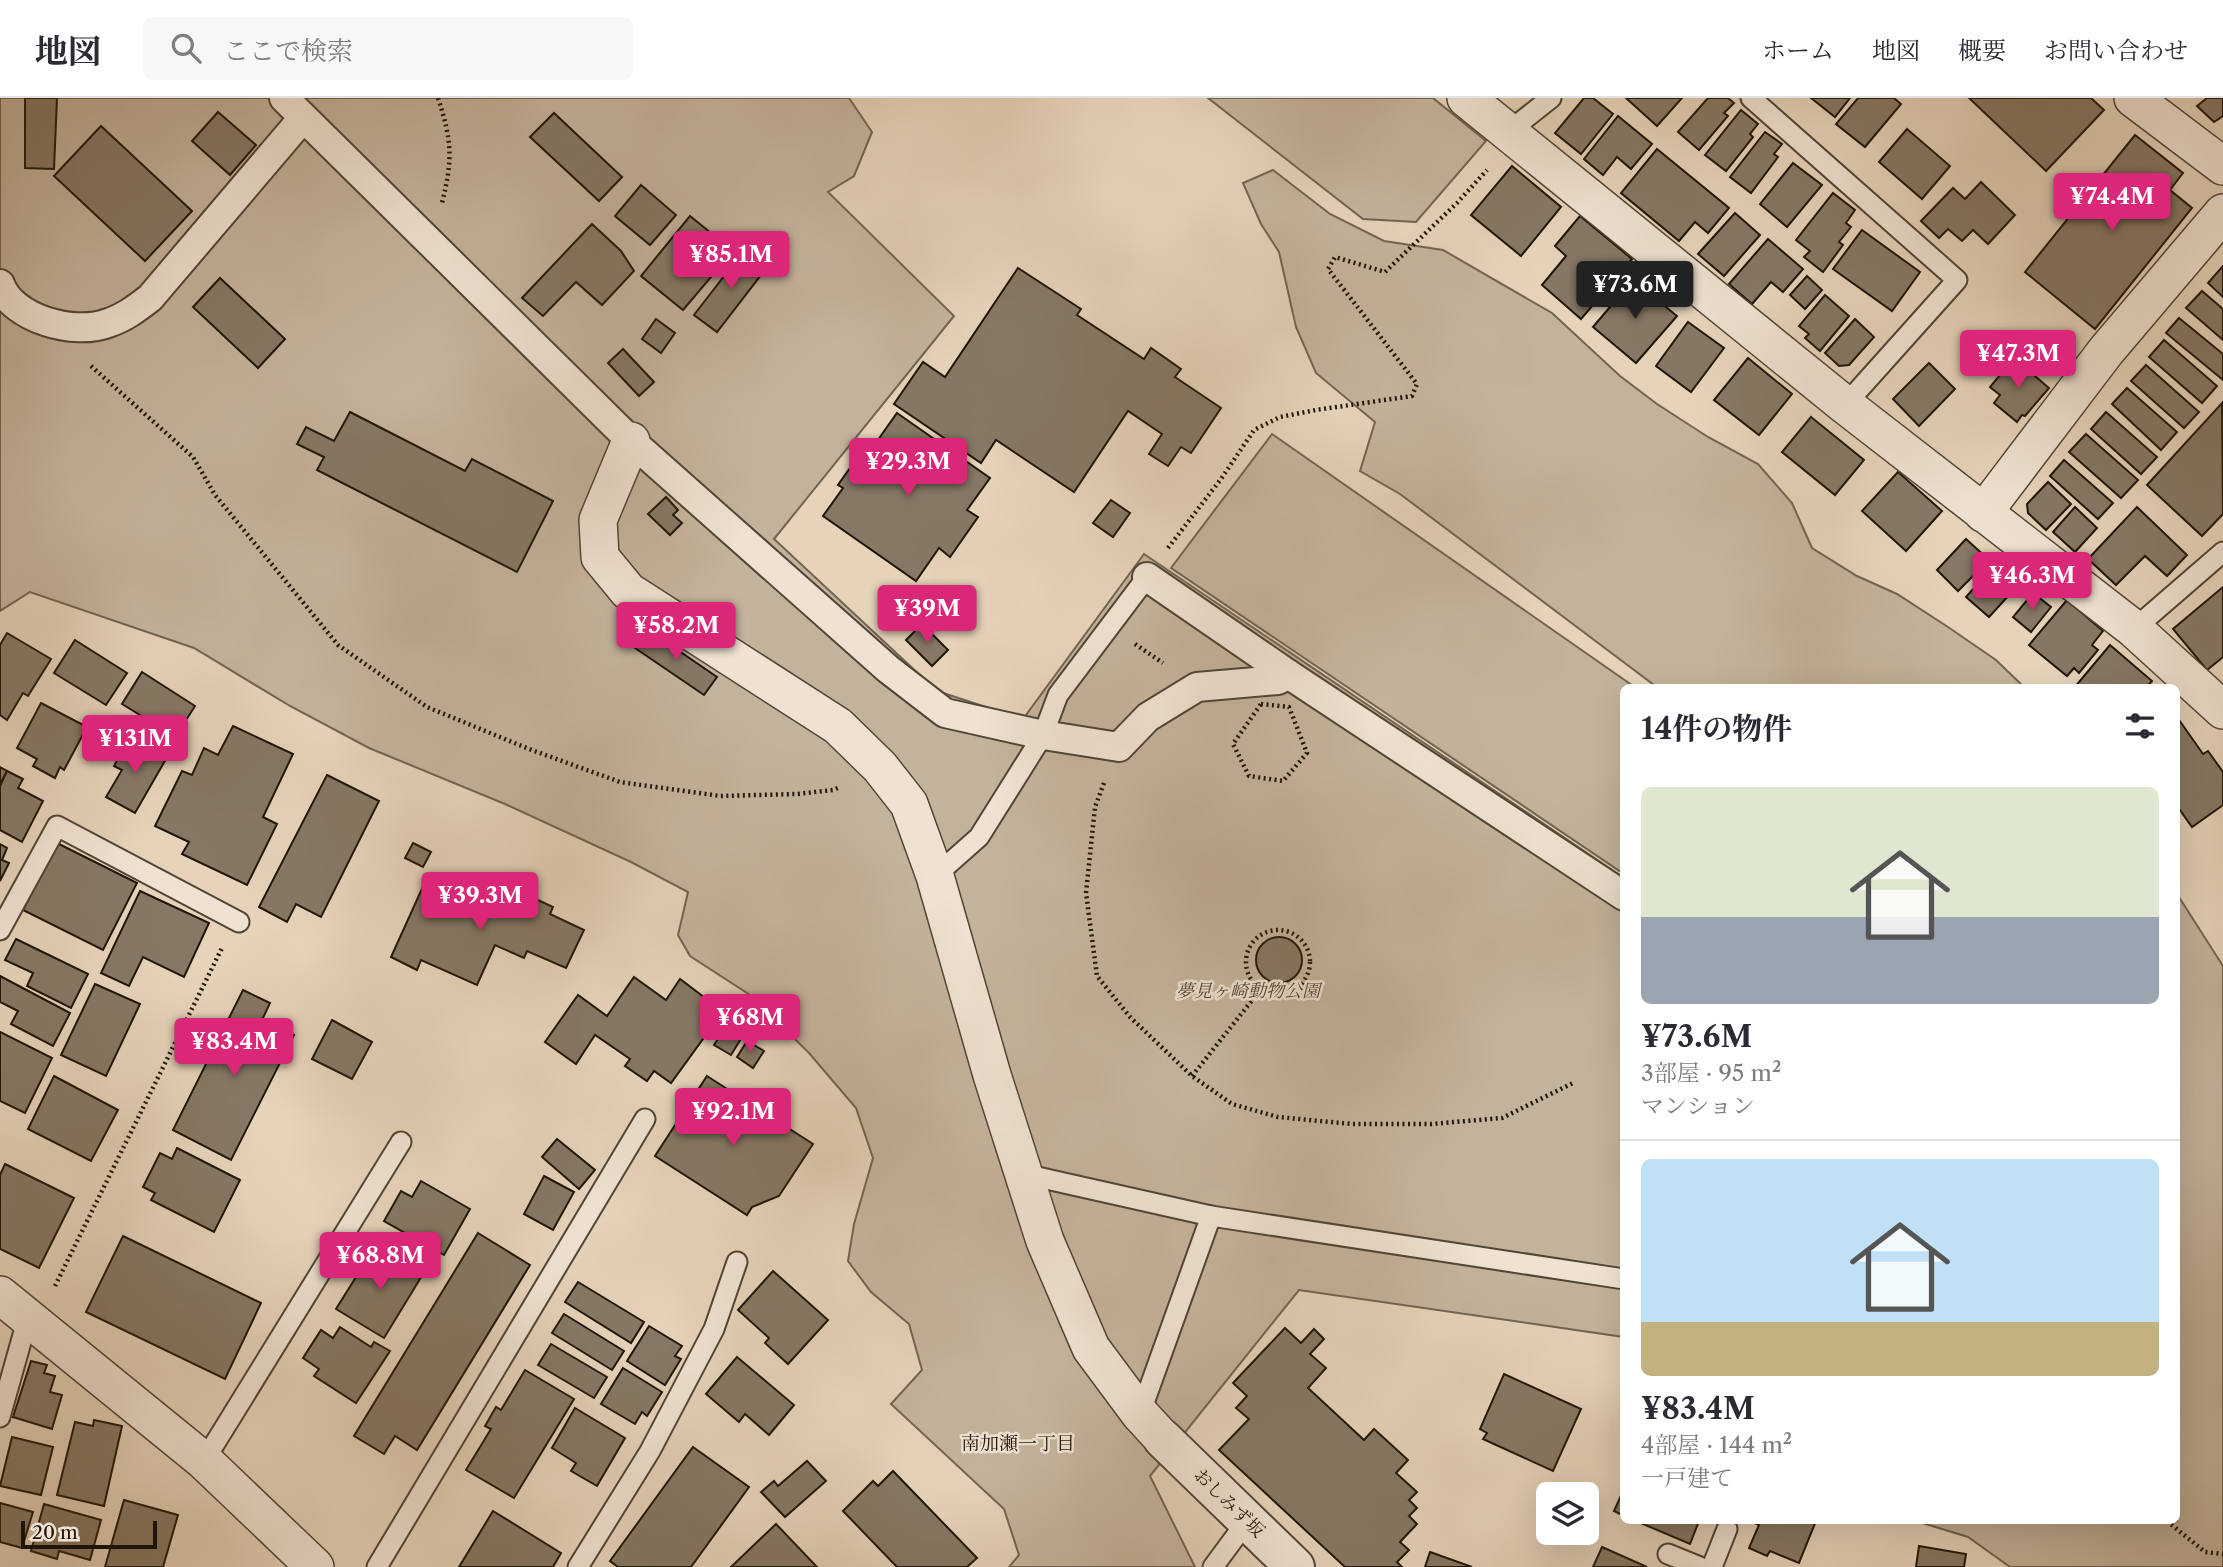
<!DOCTYPE html>
<html lang="ja">
<head>
<meta charset="utf-8">
<style>
  body { margin:0; font-family:"Libre Caslon Text","Noto Serif JP",serif; background:#f7f7f7; color:#2b2b33; height:100vh; display:flex; flex-direction:column; font-size:26px; white-space:nowrap }
  * { box-sizing:border-box; margin:0 }
  p { font-size:23px; color:#7c7c81 }
  .icon { flex:none; width:38px; height:38px; fill:none; stroke:currentColor; stroke-width:2; stroke-linecap:round; stroke-linejoin:round }
  .map { position:relative; flex:1; overflow:hidden }
  .drawer { position:absolute; left:1620px; top:586px; width:560px; height:840px; display:flex; flex-direction:column; background:#fff; border-radius:10px; box-shadow:0 7px 28px #0002 }
  .drawer>* { flex:none }
  .buttons { position:absolute; left:1536px; top:1384px; display:grid; gap:14px }
  .buttons a { display:grid; place-items:center; width:63px; height:63px; border-radius:10px; background:#fff; box-shadow:0 7px 28px #0002; font-size:35px }
  .scale { position:absolute; left:21px; bottom:18px; width:136px; box-sizing:border-box; padding-left:7px; border:4px solid #1f1609; border-top:0; font-size:19px; line-height:24px; white-space:nowrap; color:#1f1609; -webkit-text-stroke:5px #efe2d2; paint-order:stroke }
  .price { position:absolute; translate:-50% -60px; padding:0 16px; border-radius:7px; background:#db2777; color:#fff; font-size:23px; line-height:46px; filter:drop-shadow(0 2px 4px #0008) }
  .price::after { content:''; position:absolute; left:50%; top:42px; width:21px; height:16px; margin-left:-10px; background:inherit; clip-path:polygon(0 0,100% 0,50% 100%) }
  .price.on { background:#222; color:#fff }
  ul { padding:0; list-style:none }
  li { display:grid; align-content:center; gap:14px; height:371px; padding:0 21px }
  li+li { border-top:2px solid #e1e1e2 }
  li span { display:grid; place-items:center; height:217px; border-radius:10px; color:#555 }
  li>.icon { margin-inline-start:auto }
  span .icon { width:126px; height:126px; fill:#fffc; stroke-width:1 }
  li b { font-size:30px }
  h2 { display:flex; justify-content:space-between; align-items:center; height:84px; padding:0 21px; font-size:30px }
  header { display:flex; align-items:center; gap:42px; box-sizing:border-box; height:98px; padding:0 35px; background:#fff; border-bottom:2px solid #e1e1e2 }
  header strong { font-size:33px }
  nav { display:flex; gap:38px; margin-inline-start:auto; font-size:24px }
  .search { width:490px; height:63px; background:#f7f7f7; display:flex; align-items:center; gap:18px; box-sizing:border-box; padding:0 24px; border-radius:10px; color:#7c7c81; font-size:26px }
  .map>svg:first-child { display:block }
</style>
</head>
<body>
<header>
<strong>地図</strong>
<div class="search"><svg class="icon" aria-label="search" viewBox="0 0 24 24"><circle cx="10" cy="10" r="6"/><path d="M15 15l6 6"/></svg>ここで検索</div>
<nav><a>ホーム</a><a>地図</a><a>概要</a><a>お問い合わせ</a></nav>
</header>
<div class="map">
<svg width="2223" height="1469" viewBox="0 0 2223 1469">
  <rect width="100%" height="100%" fill="#e6d3ba"/>
  <filter id="stains"><feTurbulence type="fractalNoise" baseFrequency=".00286" numOctaves="4"/><feColorMatrix values="0 0 0 0 .2 0 0 0 0 .09 0 0 0 0 .02 0 0 0 .5 -.17"/></filter>
  <radialGradient id="worn" r=".72"><stop offset=".6" stop-color="#630" stop-opacity="0"/><stop offset="1" stop-color="#630" stop-opacity=".3"/></radialGradient>
  <!-- green -->
  <g fill="#c4b39c" stroke="#726452" stroke-width="2">
    <polygon points="0,0 849,0 872,34 854,78 828,94 954,218 774,441 937,593 1023,621 1144,456 1624,780 1624,1239 1299,1192 1150,1378 1195,1469 1009,1469 1019,1457 1004,1411 891,1306 922,1272 909,1226 871,1194 848,1163 854,1126 873,1060 856,1010 809,955 750,897 690,858 678,837 688,794 631,764 505,706 369,650 290,608 194,550 30,494 0,513"/>
    <polygon points="1208,0 1433,0 1486,43 1416,124 1363,121"/>
    <polygon points="1273,72 1330,116 1384,143 1443,152 1552,215 1620,278 1657,306 1708,339 1758,366 1792,405 1812,450 1857,478 1897,496 1948,529 1996,562 2025,590 1658,590 1400,396 1360,373 1375,324 1316,275 1296,229 1279,154 1261,126 1243,85"/>
    <polygon points="1272,336 1636,590 1624,590 1624,776 1171,470"/>
    <polygon points="2177,796 2223,868 2223,1469 2010,1469 1968,1439 1916,1423 2177,1423"/>
  </g>
  <!-- building -->
  <g fill="#867865" stroke="#1f1609" stroke-width="2">
    <polygon points="25,0 57,0 54,71 25,70"/>
    <polygon points="1584,0 1593,0 1613,16 1581,56 1555,35"/>
    <polygon points="1626,0 1682,0 1657,28"/>
    <polygon points="1708,0 1728,0 1734,5 1724,15 1728,18 1699,52 1678,34"/>
    <polygon points="1811,0 1850,0 1835,19"/>
    <polygon points="1858,0 1894,0 1901,6 1865,49 1836,26"/>
    <polygon points="1969,0 2091,0 2104,12 2046,73"/>
    <polygon points="2207,0 2223,0 2223,18 2214,24 2197,8"/>
    <polygon points="1741,12 1758,26 1750,36 1753,39 1726,73 1705,57"/>
    <polygon points="218,14 256,47 230,77 192,43"/>
    <polygon points="554,15 622,79 599,103 530,39"/>
    <polygon points="1618,18 1652,46 1631,71 1617,59 1603,77 1584,61"/>
    <polygon points="101,28 192,113 145,163 54,78"/>
    <polygon points="1907,31 1950,68 1922,101 1879,64"/>
    <polygon points="1765,34 1782,46 1774,56 1778,59 1751,95 1730,79"/>
    <polygon points="2135,37 2183,75 2170,92 2192,110 2095,231 2025,174"/>
    <polygon points="1657,51 1729,110 1708,135 1695,124 1679,143 1621,95"/>
    <polygon points="1793,65 1822,87 1787,129 1760,106"/>
    <polygon points="1512,68 1561,109 1521,158 1471,117"/>
    <polygon points="1981,84 2015,117 1988,146 1973,132 1962,143 1948,131 1939,140 1921,123 1953,90 1965,101"/>
    <polygon points="641,87 676,117 650,147 615,118"/>
    <polygon points="1833,95 1855,112 1846,125 1851,129 1839,144 1843,147 1823,174 1804,159 1810,153 1796,142"/>
    <polygon points="1735,115 1760,137 1724,178 1698,156"/>
    <polygon points="690,118 733,153 683,212 641,178"/>
    <polygon points="1580,118 1632,161 1581,221 1542,187 1566,158 1555,148"/>
    <polygon points="592,126 621,153 634,173 602,207 576,184 543,218 522,200"/>
    <polygon points="1862,132 1920,174 1892,213 1833,171"/>
    <polygon points="1768,141 1803,171 1783,194 1771,184 1752,206 1729,186"/>
    <polygon points="745,151 768,168 717,234 694,217"/>
    <polygon points="2223,168 2223,199 2208,185"/>
    <polygon points="1018,170 1081,211 1077,217 1144,261 1151,250 1181,271 1175,279 1221,310 1191,355 1181,349 1168,368 1149,356 1162,336 1128,313 1074,394 996,342 981,365 894,306 923,264 945,279"/>
    <polygon points="1807,178 1822,192 1805,211 1790,197"/>
    <polygon points="220,180 285,241 258,270 193,209"/>
    <polygon points="1633,182 1677,218 1636,265 1593,229"/>
    <polygon points="2202,193 2223,211 2223,242 2186,210"/>
    <polygon points="1825,197 1849,218 1820,253 1805,240 1809,236 1799,228"/>
    <polygon points="2179,220 2223,256 2223,282 2166,235"/>
    <polygon points="656,221 675,235 661,255 642,241"/>
    <polygon points="1855,221 1874,239 1849,267 1839,268 1825,255"/>
    <polygon points="1688,224 1724,250 1691,294 1656,268"/>
    <polygon points="2164,242 2217,288 2202,305 2149,259"/>
    <polygon points="623,251 654,284 639,298 608,265"/>
    <polygon points="1748,260 1792,296 1759,337 1714,302"/>
    <polygon points="2014,260 2049,290 2025,318 2022,317 2017,324 1994,305 2000,297 1990,289"/>
    <polygon points="1929,265 1955,291 1919,328 1893,301"/>
    <polygon points="2146,267 2199,314 2184,330 2131,283"/>
    <polygon points="2127,290 2177,334 2161,352 2112,306"/>
    <polygon points="2222,305 2223,416 2202,438 2147,387"/>
    <polygon points="350,314 465,373 472,361 553,403 517,474 317,372 324,359 297,346 306,329 334,343"/>
    <polygon points="2106,314 2157,359 2141,376 2091,331"/>
    <polygon points="897,315 990,380 967,412 978,419 950,459 939,450 916,483 823,418 843,390 838,387 869,343 875,346"/>
    <polygon points="1811,319 1864,362 1835,397 1782,354"/>
    <polygon points="2086,336 2138,382 2121,400 2069,354"/>
    <polygon points="2064,362 2113,405 2098,421 2050,378"/>
    <polygon points="1898,374 1942,413 1906,453 1862,413"/>
    <polygon points="2048,384 2071,406 2046,432 2028,415 2027,406"/>
    <polygon points="666,399 678,412 673,417 682,425 670,437 648,416"/>
    <polygon points="1111,402 1130,415 1113,439 1093,425"/>
    <polygon points="2075,409 2097,430 2075,454 2053,434"/>
    <polygon points="2137,409 2187,457 2167,478 2145,458 2116,487 2088,461"/>
    <polygon points="1966,441 1989,462 1958,493 1937,472"/>
    <polygon points="1997,465 2020,485 1989,519 1966,499"/>
    <polygon points="2223,489 2223,559 2207,572 2173,531"/>
    <polygon points="2033,495 2051,509 2031,534 2013,519"/>
    <polygon points="2067,502 2103,533 2092,547 2098,552 2079,575 2074,570 2067,578 2029,547"/>
    <polygon points="922,526 948,552 932,568 906,542"/>
    <polygon points="647,531 717,579 704,597 635,550"/>
    <polygon points="7,535 51,561 28,598 23,595 7,622 0,617 0,547"/>
    <polygon points="75,542 127,575 106,607 54,575"/>
    <polygon points="2110,547 2152,583 2146,590 2074,590"/>
    <polygon points="142,574 195,608 181,630 176,627 171,636 122,606"/>
    <polygon points="41,605 87,629 64,672 60,669 55,680 33,668 37,661 17,650"/>
    <polygon points="2177,619 2203,656 2208,653 2223,674 2223,707 2192,729 2177,708"/>
    <polygon points="233,628 293,656 263,719 277,726 247,787 182,756 189,744 155,728 182,673 192,677 204,650 218,657"/>
    <polygon points="130,640 166,661 135,715 106,699 122,672 114,668"/>
    <polygon points="0,669 7,673 0,686"/>
    <polygon points="7,673 23,681 18,690 43,703 22,744 0,732 0,688"/>
    <polygon points="327,677 379,703 321,819 296,806 287,824 259,809"/>
    <polygon points="57,745 137,785 103,852 23,812"/>
    <polygon points="413,745 431,754 423,769 405,760"/>
    <polygon points="0,746 7,750 2,762 9,765 0,783"/>
    <polygon points="447,781 466,789 461,799 506,819 519,793 553,809 550,816 584,832 566,870 527,853 524,860 495,847 477,887 421,862 417,872 391,859 425,784 442,791"/>
    <polygon points="140,793 209,825 184,879 143,859 129,888 101,875"/>
    <circle cx="1279" cy="862" r="23"/>
    <polygon points="16,841 88,876 71,910 27,888 33,875 5,862"/>
    <polygon points="0,878 70,915 53,948 11,926 18,913 0,904"/>
    <polygon points="634,879 666,902 680,881 713,906 701,923 711,930 671,985 654,973 647,983 625,968 630,961 595,937 576,966 545,944 578,897 607,918"/>
    <polygon points="95,886 140,906 106,978 61,957"/>
    <polygon points="243,892 270,905 262,922 294,937 231,1062 173,1032"/>
    <polygon points="332,922 372,944 352,981 312,961"/>
    <polygon points="726,929 742,939 731,957 714,947"/>
    <polygon points="0,934 52,960 25,1015 0,1003"/>
    <polygon points="747,943 764,953 753,970 737,959"/>
    <polygon points="54,978 118,1012 91,1063 28,1031"/>
    <polygon points="707,978 813,1046 779,1098 752,1109 747,1117 655,1058"/>
    <polygon points="557,1041 595,1072 579,1091 542,1059"/>
    <polygon points="177,1050 240,1082 214,1134 151,1102 155,1095 143,1089 160,1055 172,1061"/>
    <polygon points="5,1066 74,1100 39,1170 0,1151 0,1077"/>
    <polygon points="544,1078 574,1094 553,1132 524,1116"/>
    <polygon points="421,1083 470,1111 444,1157 384,1123 401,1093 412,1099"/>
    <polygon points="478,1135 530,1167 417,1352 395,1338 384,1356 354,1338"/>
    <polygon points="123,1138 261,1205 225,1281 86,1214"/>
    <polygon points="376,1147 423,1176 384,1240 336,1211"/>
    <polygon points="773,1173 828,1222 788,1266 765,1245 769,1240 738,1212"/>
    <polygon points="578,1184 644,1224 631,1245 565,1204"/>
    <polygon points="564,1216 624,1253 612,1272 552,1235"/>
    <polygon points="649,1228 682,1248 675,1258 681,1261 665,1287 627,1263"/>
    <polygon points="340,1229 371,1249 374,1244 390,1253 356,1305 314,1278 319,1271 303,1260 321,1232 333,1240"/>
    <polygon points="1285,1230 1301,1245 1314,1231 1324,1241 1310,1256 1326,1270 1308,1290 1364,1342 1374,1331 1408,1362 1396,1375 1417,1394 1409,1402 1417,1410 1409,1418 1417,1426 1400,1444 1409,1452 1397,1464 1402,1469 1345,1469 1219,1352 1249,1321 1236,1310 1247,1298 1233,1285"/>
    <polygon points="551,1246 607,1279 594,1300 538,1267"/>
    <polygon points="737,1259 794,1307 769,1337 745,1316 739,1324 706,1296"/>
    <polygon points="31,1263 47,1267 44,1275 55,1278 50,1294 62,1297 52,1331 13,1319"/>
    <polygon points="623,1270 662,1294 647,1318 642,1314 635,1326 601,1306"/>
    <polygon points="525,1272 574,1301 514,1400 466,1372 491,1331 485,1328 496,1309 501,1312"/>
    <polygon points="1504,1276 1581,1311 1553,1373 1483,1341 1487,1335 1480,1331"/>
    <polygon points="575,1310 625,1340 597,1388 571,1373 576,1365 552,1350"/>
    <polygon points="94,1322 122,1328 104,1408 57,1397 75,1324 93,1328"/>
    <polygon points="12,1339 53,1349 41,1397 0,1388"/>
    <polygon points="693,1349 749,1389 691,1469 618,1469 610,1463"/>
    <polygon points="807,1363 826,1383 785,1419 761,1394 774,1383 778,1388"/>
    <polygon points="893,1373 977,1460 967,1469 897,1469 843,1413 873,1383 878,1388"/>
    <polygon points="1624,1391 1624,1418 1614,1413"/>
    <polygon points="124,1402 178,1417 163,1469 105,1469"/>
    <polygon points="0,1405 33,1414 22,1450 0,1444"/>
    <polygon points="44,1406 101,1422 90,1462 59,1453 57,1461 31,1453"/>
    <polygon points="493,1413 561,1455 553,1469 459,1469"/>
    <polygon points="1636,1423 1699,1423 1690,1446"/>
    <polygon points="1750,1423 1816,1423 1799,1465 1770,1453 1767,1458 1749,1450 1759,1427"/>
    <polygon points="776,1426 817,1469 731,1469"/>
    <polygon points="1919,1448 1966,1456 1964,1469 1916,1469"/>
    <polygon points="1602,1449 1647,1469 1593,1469"/>
    <polygon points="1430,1454 1472,1469 1425,1469"/>
  </g>
  <g fill="none" stroke-linecap="round" stroke-linejoin="round">
    <!-- service casing -->
    <g stroke="#514535" stroke-width="23">
      <g id="service">
        <polyline points="1751,0 1957,182 1845,307"/>
        <polyline points="1508,34 1551,0"/>
        <polyline points="2134,531 2223,454"/>
        <polyline points="935,778 979,739 1043,637 1058,597 1147,479"/>
        <polyline points="0,832 57,728 239,824"/>
        <polyline points="1024,1076 1211,1118 1140,1316"/>
        <polyline points="1211,1118 1624,1181"/>
        <polyline points="0,1319 28,1219"/>
        <polyline points="204,1363 401,1044"/>
        <polyline points="1668,1456 1700,1469"/>
        <polyline points="377,1469 645,1021"/>
        <polyline points="578,1469 650,1353 714,1231 737,1164"/>
        <polyline points="1213,1469 1247,1423"/>
        <polyline points="1712,1469 1727,1431"/>
      </g>
    </g>
    <!-- pedestrian casing -->
    <g stroke="#514535" stroke-width="32">
      <g id="pedestrian">
        <polyline points="284,0 631,343 888,571 945,615 1043,637 1119,649 1148,619 1197,589 1278,582 1288,576"/>
        <path d="M0,186c12,35 75,52 108,39 16,-5 29,-15 42,-25l153,-180"/>
        <polyline points="1147,479 1288,576 1624,798"/>
      </g>
    </g>
    <!-- minor casing -->
    <g stroke="#514535" stroke-width="40">
      <g id="minor">
        <polyline points="1466,0 1845,307 2134,531 2223,612"/>
        <polyline points="2133,0 2223,68"/>
        <polyline points="631,343 598,422 600,459 628,493 838,628 880,669 909,706 935,778 992,977 1045,1143 1091,1250 1140,1316 1163,1341"/>
        <polyline points="1983,415 2106,253 2223,115"/>
        <polyline points="0,1197 204,1363 315,1469"/>
      </g>
    </g>
    <!-- tertiary casing -->
    <g stroke="#514535" stroke-width="42">
      <polyline id="tertiary" points="1163,1341 1295,1469"/>
    </g>
    <!-- path -->
    <g stroke="#1f1609" stroke-width="4.5" stroke-dasharray="2 3.5" stroke-linecap="butt">
      <path d="M438,0c14,43 15,61 4,105"/>
      <polyline points="91,268 193,359 215,397 338,547 427,609 529,651 620,684 720,698 797,696 833,692 840,689"/>
      <polyline points="1168,450 1221,381 1254,332 1280,319 1316,312 1412,298 1417,286 1328,171 1335,159 1385,174 1457,105 1487,72"/>
      <polyline points="1135,546 1163,565"/>
      <polygon points="1261,606 1289,609 1307,655 1283,683 1249,678 1233,646"/>
      <polyline points="1104,685 1095,709 1086,795 1097,878 1130,919 1192,978 1232,1006 1278,1019 1352,1026 1431,1026 1502,1020 1573,985"/>
      <circle cx="1278" cy="864" r="32"/>
      <polyline points="1192,978 1261,891"/>
      <polyline points="55,1188 222,850"/>
      <polyline points="2167,1423 2205,1454 2223,1456"/>
    </g>
    <!-- service -->
    <use href="#service" stroke="#efe2d2" stroke-width="19"/>
    <!-- pedestrian -->
    <use href="#pedestrian" stroke="#efe2d2" stroke-width="28"/>
    <!-- minor -->
    <use href="#minor" stroke="#efe2d2" stroke-width="37"/>
    <!-- tertiary -->
    <use href="#tertiary" stroke="#efe2d2" stroke-width="38"/>
  </g>
  <g text-anchor="middle" stroke-width="5" stroke-linejoin="round" paint-order="stroke">
    <!-- park labels -->
    <g font-size="18" font-style="italic" fill="#514535" stroke="#efe2d2">
      <text x="1248" y="899">夢見ヶ崎動物公園</text>
    </g>
    <!-- street labels -->
    <g font-size="18" fill="#1f1609" stroke="#efe2d2">
      <text transform="translate(1229 1405) rotate(44)" y="6">おしみず坂</text>
    </g>
    <!-- neighbourhood labels -->
    <g font-size="19" fill="#1f1609" stroke="#efe2d2">
      <text x="1018" y="1352">南加瀬一丁目</text>
    </g>
  </g>
  <rect width="100%" height="100%" filter="url(#stains)"/>
  <rect width="100%" height="100%" fill="url(#worn)"/>
</svg>
<div class="buttons">
<a><svg class="icon" aria-label="layers" viewBox="0 0 24 24"><path d="M12 4l9 5-9 5-9-5zM3 14l9 5 9-5"/></svg></a>
</div>
<div class="scale">20 m</div>
<b class="price" style="left:2112px;top:135px">¥74.4M</b>
<b class="price" style="left:731px;top:193px">¥85.1M</b>
<b class="price on" style="left:1635px;top:223px">¥73.6M</b>
<b class="price" style="left:2018px;top:292px">¥47.3M</b>
<b class="price" style="left:908px;top:400px">¥29.3M</b>
<b class="price" style="left:2032px;top:514px">¥46.3M</b>
<b class="price" style="left:927px;top:547px">¥39M</b>
<b class="price" style="left:676px;top:564px">¥58.2M</b>
<b class="price" style="left:135px;top:677px">¥131M</b>
<b class="price" style="left:480px;top:834px">¥39.3M</b>
<b class="price" style="left:750px;top:956px">¥68M</b>
<b class="price" style="left:234px;top:980px">¥83.4M</b>
<b class="price" style="left:733px;top:1050px">¥92.1M</b>
<b class="price" style="left:380px;top:1194px">¥68.8M</b>
<section class="drawer">
<h2>14件の物件<svg class="icon" aria-label="filters" viewBox="0 0 24 24"><path d="M4 7h16M4 17h16"/><circle cx="9" cy="7" r="2"/><circle cx="15" cy="17" r="2"/></svg></h2>
<ul>
<li><span style="background:linear-gradient(#dfe7d0 60%,#9aa5b1 0)"><svg class="icon" aria-label="home" viewBox="0 0 24 24"><path d="M3 11l9-7 9 7M6 9v11h12V9"/></svg></span><div><b>¥73.6M</b><p>3部屋 · 95 m²</p><p>マンション</p></div></li>
<li><span style="background:linear-gradient(#bfe0f5 75%,#c2b280 0)"><svg class="icon" aria-label="home" viewBox="0 0 24 24"><path d="M3 11l9-7 9 7M6 9v11h12V9"/></svg></span><div><b>¥83.4M</b><p>4部屋 · 144 m²</p><p>一戸建て</p></div></li>
</ul>
</section>
</div>
</body>
</html>
